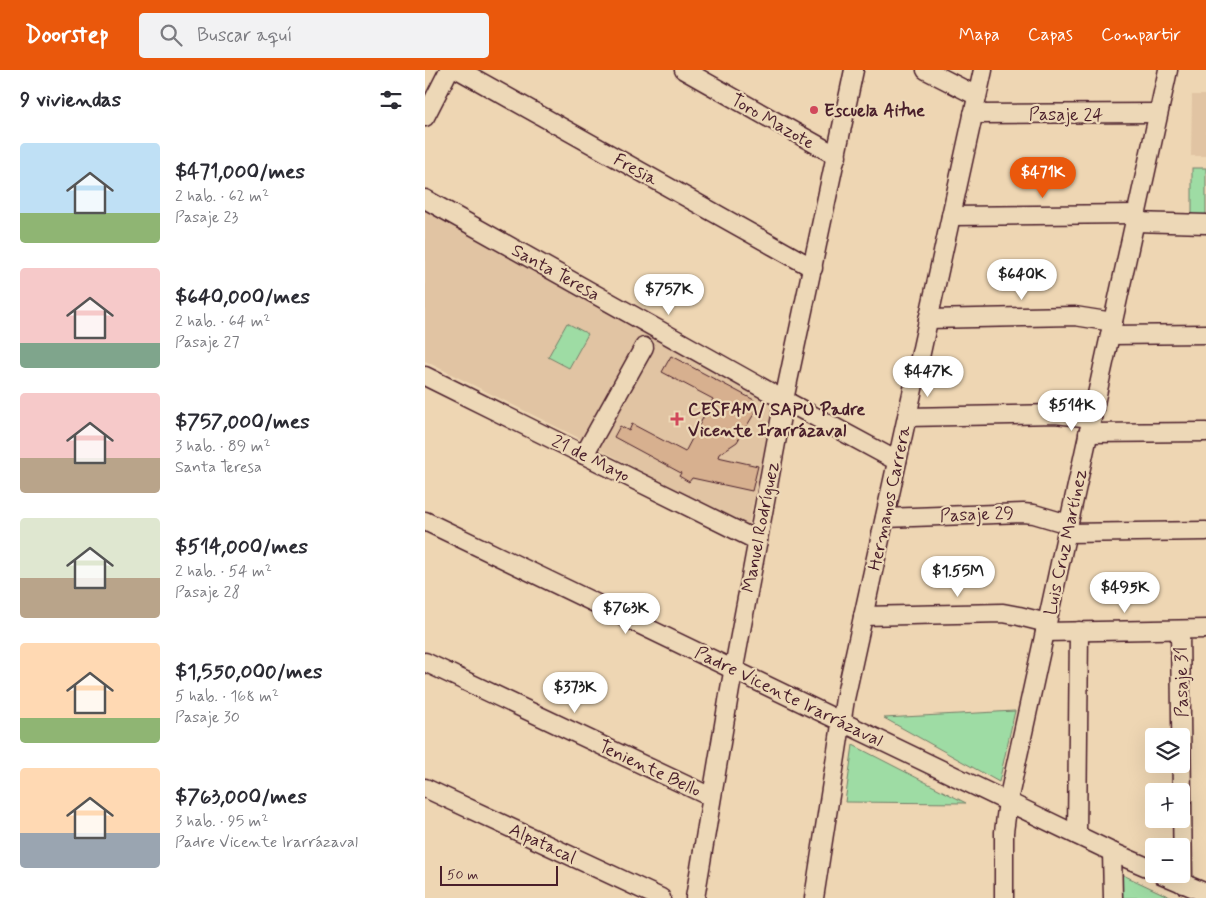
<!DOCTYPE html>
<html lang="es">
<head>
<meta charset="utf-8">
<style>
  body { margin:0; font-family:Mynerve,sans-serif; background:#f2f2f3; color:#2b2b33; height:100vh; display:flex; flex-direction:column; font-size:19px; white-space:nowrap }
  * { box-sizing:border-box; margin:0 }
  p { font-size:16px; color:#7c7c81 }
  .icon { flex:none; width:28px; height:28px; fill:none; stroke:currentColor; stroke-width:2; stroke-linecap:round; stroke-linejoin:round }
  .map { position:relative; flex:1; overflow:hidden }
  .panel { display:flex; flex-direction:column; background:#fff; width:425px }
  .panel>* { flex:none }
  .buttons { position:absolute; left:720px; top:658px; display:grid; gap:10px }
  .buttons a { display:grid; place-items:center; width:45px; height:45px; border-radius:5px; background:#fff; box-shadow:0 5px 20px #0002; font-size:25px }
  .scale { position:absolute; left:15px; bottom:12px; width:118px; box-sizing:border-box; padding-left:5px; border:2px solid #4a1f2b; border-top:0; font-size:14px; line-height:18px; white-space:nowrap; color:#4a1f2b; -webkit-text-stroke:4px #edd8b7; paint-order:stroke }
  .price { position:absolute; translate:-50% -42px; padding:0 11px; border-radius:18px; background:#fff; color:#222; font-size:16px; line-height:32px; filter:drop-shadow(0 1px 2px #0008) }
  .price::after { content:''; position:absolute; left:50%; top:30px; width:15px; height:11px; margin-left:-8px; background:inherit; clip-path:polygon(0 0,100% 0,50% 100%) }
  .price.current { background:#ea580c; color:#fff }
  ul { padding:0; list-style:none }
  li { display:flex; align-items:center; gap:15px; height:125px; padding:0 20px }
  li span { display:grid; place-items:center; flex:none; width:140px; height:100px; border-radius:5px; color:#555 }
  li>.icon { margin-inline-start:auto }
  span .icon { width:60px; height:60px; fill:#fffc; stroke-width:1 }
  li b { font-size:21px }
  h2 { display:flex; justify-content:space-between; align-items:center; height:60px; padding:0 20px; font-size:21px }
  header { display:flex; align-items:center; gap:30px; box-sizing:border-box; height:70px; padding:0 25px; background:#ea580c; color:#fff }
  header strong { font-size:24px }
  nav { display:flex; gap:28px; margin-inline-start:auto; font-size:18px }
  .search { width:350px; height:45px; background:#f2f2f3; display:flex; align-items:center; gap:12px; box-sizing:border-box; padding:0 18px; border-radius:5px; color:#7c7c81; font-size:19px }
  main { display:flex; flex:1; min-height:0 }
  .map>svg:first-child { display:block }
</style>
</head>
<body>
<header>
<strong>Doorstep</strong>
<div class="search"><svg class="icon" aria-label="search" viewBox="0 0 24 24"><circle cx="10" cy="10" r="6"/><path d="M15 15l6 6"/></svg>Buscar aquí</div>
<nav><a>Mapa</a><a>Capas</a><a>Compartir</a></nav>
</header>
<main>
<section class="panel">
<h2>9 viviendas<svg class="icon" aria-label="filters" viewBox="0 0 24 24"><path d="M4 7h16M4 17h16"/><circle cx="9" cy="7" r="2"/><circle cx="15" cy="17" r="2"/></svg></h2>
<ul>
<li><span style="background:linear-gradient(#bfe0f5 70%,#8fb573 0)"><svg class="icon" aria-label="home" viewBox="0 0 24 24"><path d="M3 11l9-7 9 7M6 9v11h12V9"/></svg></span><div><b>$471,000/mes</b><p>2 hab. · 62 m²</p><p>Pasaje 23</p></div></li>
<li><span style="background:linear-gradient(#f6c9c9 75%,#7fa58c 0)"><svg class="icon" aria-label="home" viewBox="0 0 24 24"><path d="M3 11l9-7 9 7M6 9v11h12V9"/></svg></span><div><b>$640,000/mes</b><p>2 hab. · 64 m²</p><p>Pasaje 27</p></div></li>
<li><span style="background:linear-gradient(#f6c9c9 65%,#b9a48a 0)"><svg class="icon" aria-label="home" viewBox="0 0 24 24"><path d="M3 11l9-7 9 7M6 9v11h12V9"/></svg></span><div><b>$757,000/mes</b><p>3 hab. · 89 m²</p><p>Santa Teresa</p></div></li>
<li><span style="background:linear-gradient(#dfe7d0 60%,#b9a48a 0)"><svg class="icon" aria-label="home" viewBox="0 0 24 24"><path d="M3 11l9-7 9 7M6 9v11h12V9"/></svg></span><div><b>$514,000/mes</b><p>2 hab. · 54 m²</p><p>Pasaje 28</p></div></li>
<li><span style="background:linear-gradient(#ffd9b3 75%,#8fb573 0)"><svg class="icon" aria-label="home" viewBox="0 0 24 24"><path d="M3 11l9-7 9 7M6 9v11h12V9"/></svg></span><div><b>$1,550,000/mes</b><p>5 hab. · 168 m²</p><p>Pasaje 30</p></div></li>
<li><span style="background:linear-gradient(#ffd9b3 65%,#9aa5b1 0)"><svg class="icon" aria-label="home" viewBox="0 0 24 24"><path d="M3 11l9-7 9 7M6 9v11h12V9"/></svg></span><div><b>$763,000/mes</b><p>3 hab. · 95 m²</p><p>Padre Vicente Irarrázaval</p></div></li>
</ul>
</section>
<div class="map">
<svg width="781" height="828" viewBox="0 0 781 828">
  <rect width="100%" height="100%" fill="#eed6b3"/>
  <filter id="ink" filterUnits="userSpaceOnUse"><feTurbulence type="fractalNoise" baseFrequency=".02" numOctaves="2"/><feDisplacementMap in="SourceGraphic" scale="10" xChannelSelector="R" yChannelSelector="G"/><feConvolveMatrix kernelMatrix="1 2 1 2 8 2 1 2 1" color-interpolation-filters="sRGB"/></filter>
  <g filter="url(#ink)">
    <!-- built -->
    <g fill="#e1c4a3">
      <polygon points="767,25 781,25 781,86 766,86"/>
      <polygon points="0,137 205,254 349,332 323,458 150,366 0,291"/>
    </g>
    <!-- green -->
    <g fill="#9edca4" stroke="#747e68">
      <rect x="767" y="98" width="14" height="53"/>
      <polygon points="142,253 163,264 144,298 123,287"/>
      <polygon points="590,641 574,712 459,648"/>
      <polygon points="428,675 541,733 420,732"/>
      <polygon points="696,804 747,828 696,828"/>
    </g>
    <!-- building -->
    <polygon fill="#d7b08f" stroke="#4a1f2b" points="246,286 329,330 329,344 312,372 294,384 293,387 333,396 327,421 267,408 264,412 254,406 256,403 189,367 195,356 204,361 207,354 260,382 288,329 237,302"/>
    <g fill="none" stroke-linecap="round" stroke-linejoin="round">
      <!-- minor casing -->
      <g stroke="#4a1f2b" stroke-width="21">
        <g id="minor">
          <polyline points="34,0 388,198"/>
          <polyline points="259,0 412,86"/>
          <polyline points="501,0 552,26"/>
          <polyline points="548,44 733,43"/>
          <polyline points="0,47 24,0"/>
          <polyline points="0,129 359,330 472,391"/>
          <polyline points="526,146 711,144"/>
          <polyline points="709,152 781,154"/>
          <polyline points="503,249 650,246 688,252"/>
          <polyline points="685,265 781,264"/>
          <polyline points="0,306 333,471"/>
          <polyline points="482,347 630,344 667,348"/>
          <polyline points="663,363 781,362"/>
          <polyline points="159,385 219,277"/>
          <polyline points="460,448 598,443 609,444 643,454"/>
          <polyline points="0,451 687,782 729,800"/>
          <polyline points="642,463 781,461"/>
          <polyline points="438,546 578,543 594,546 622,553"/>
          <polyline points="755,560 758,814"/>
          <polyline points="620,562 781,559"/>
          <polyline points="0,592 286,727"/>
          <polyline points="0,718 236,828"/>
          <polyline points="652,765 654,561"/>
          <polyline points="687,782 688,828"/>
          <polyline points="736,804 781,823"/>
          <polyline points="270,828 305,619 359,330 429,0"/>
          <polyline points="389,828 420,629 558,0"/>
          <polyline points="579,828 579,762 583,731 743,0"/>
        </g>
      </g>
      <!-- minor -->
      <use href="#minor" stroke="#edd8b7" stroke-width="18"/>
    </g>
  </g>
  <!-- markers -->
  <g fill="#d1495b" stroke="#edd8b7" stroke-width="2">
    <circle cx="389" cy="40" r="5"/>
    <path d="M249.5 341.5h5v5h5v5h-5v5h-5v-5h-5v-5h5z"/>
  </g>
  <g text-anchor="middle" stroke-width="4.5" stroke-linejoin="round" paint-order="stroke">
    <!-- poi labels -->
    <g font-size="18" font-weight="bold" fill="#4a1f2b" stroke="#edd8b7" text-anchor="start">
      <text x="399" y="46">Escuela Aitue</text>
      <text x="263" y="345">CESFAM/ SAPU Padre<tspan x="263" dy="21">Vicente Irarrázaval</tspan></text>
    </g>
    <!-- street labels -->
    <g font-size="18" fill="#4a1f2b" stroke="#edd8b7">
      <text x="641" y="50">Pasaje 24</text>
      <text transform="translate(348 51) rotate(30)" y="6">Toro Mazote</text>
      <text transform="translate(211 99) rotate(29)" y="6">Fresia</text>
      <text transform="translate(131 202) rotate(29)" y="6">Santa Teresa</text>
      <text transform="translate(166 388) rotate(26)" y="6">21 de Mayo</text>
      <text transform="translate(464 428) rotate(-78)" y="6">Hermanos Carrera</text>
      <text transform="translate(552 444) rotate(-2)" y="6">Pasaje 29</text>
      <text transform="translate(335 457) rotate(-79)" y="6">Manuel Rodríguez</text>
      <text transform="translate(640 472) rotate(-78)" y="6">Luis Cruz Martínez</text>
      <text transform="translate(756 612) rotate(-91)" y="6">Pasaje 31</text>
      <text transform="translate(364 626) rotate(26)" y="6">Padre Vicente Irarrázaval</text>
      <text transform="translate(225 698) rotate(25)" y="6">Teniente Bello</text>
      <text transform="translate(118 773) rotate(25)" y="6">Alpatacal</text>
    </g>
  </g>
</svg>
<div class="buttons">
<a><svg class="icon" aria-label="layers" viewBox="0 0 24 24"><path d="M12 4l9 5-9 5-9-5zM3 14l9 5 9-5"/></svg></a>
<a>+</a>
<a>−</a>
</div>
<div class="scale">50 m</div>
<b class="price current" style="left:618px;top:129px">$471K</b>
<b class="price" style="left:597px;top:231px">$640K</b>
<b class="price" style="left:244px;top:246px">$757K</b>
<b class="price" style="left:503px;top:328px">$447K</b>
<b class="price" style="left:647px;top:362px">$514K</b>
<b class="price" style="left:533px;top:528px">$1.55M</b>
<b class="price" style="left:700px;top:544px">$495K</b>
<b class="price" style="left:201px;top:565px">$763K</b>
<b class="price" style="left:150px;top:644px">$373K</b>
</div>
</main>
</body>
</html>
